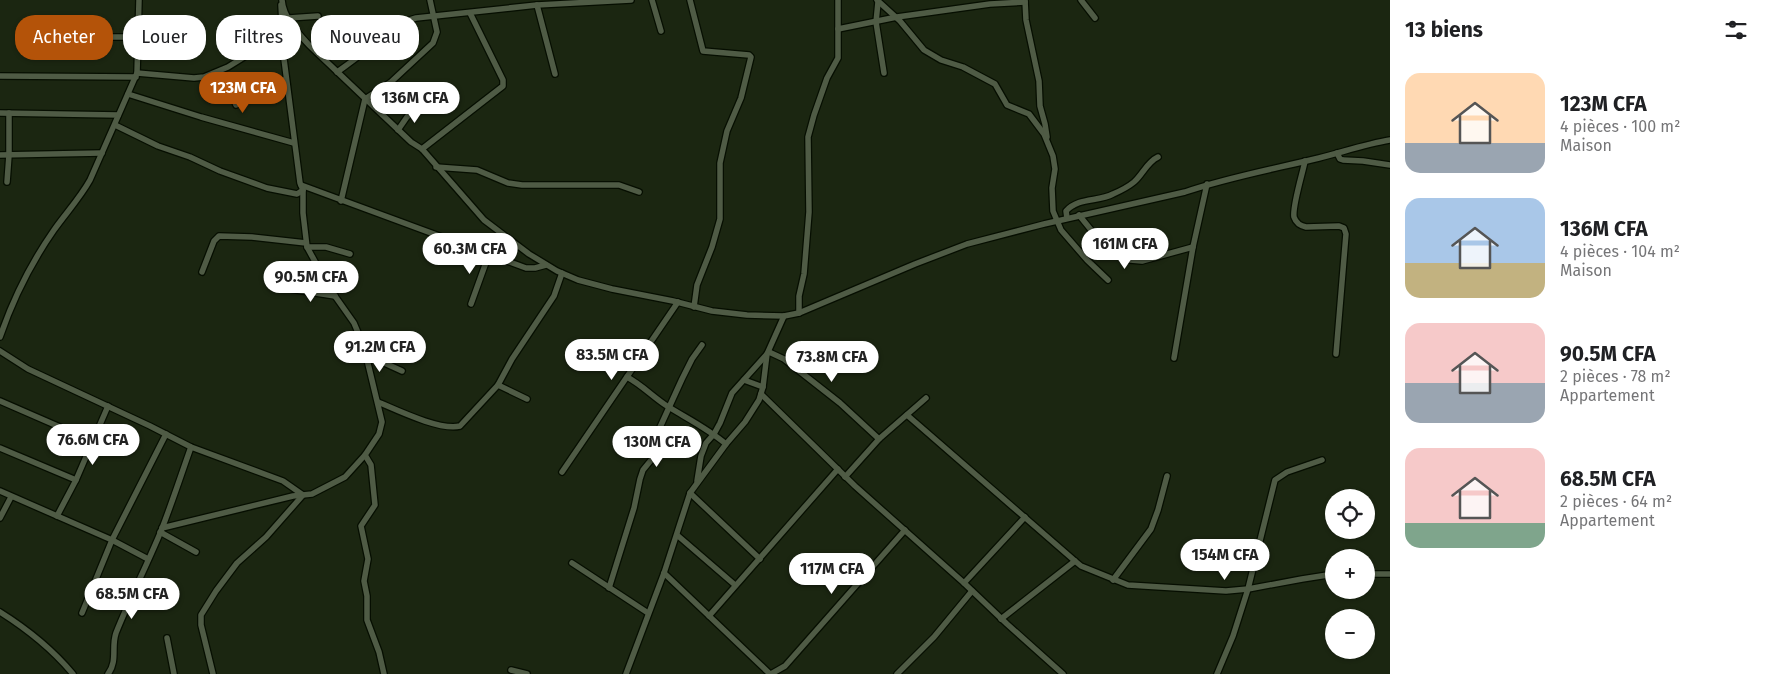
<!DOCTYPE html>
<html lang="fr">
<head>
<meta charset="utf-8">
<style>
  body { margin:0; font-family:"Fira Sans",sans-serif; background:#f2f2f2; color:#202124; height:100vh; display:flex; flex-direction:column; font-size:19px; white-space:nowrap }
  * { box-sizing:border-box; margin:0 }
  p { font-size:16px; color:#757577 }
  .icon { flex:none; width:28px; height:28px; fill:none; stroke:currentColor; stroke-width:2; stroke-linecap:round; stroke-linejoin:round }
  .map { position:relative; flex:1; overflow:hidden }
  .side { display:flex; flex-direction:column; background:#fff; width:375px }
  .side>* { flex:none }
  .banner { position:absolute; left:15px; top:15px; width:475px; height:45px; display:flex; gap:10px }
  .tools { position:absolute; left:1325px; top:489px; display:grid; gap:10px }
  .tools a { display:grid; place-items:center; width:50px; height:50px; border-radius:50%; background:#fff; box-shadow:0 1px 4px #0004; font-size:25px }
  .price { position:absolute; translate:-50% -42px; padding:0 11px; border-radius:18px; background:#fff; color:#222; font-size:16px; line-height:32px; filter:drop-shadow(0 1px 2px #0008) }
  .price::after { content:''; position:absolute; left:50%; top:30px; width:15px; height:11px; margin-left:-8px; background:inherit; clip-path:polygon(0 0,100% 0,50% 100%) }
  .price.on { background:#b45309; color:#fff }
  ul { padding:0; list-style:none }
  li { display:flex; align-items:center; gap:15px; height:125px; padding:0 15px }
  li span { display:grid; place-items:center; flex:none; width:140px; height:100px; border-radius:15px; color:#555 }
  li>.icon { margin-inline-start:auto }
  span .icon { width:60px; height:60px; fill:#fffc; stroke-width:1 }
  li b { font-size:21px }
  h2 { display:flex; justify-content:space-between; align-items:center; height:60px; padding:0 15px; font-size:21px }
  .chip { padding:0 18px; border-radius:20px; background:#fff; box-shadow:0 1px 4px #0004; font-size:18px; line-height:45px }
  .chip.on { background:#b45309; color:#fff }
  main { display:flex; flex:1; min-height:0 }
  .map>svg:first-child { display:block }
</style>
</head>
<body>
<main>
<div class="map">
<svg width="1390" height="674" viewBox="0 0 1390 674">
  <rect width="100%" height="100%" fill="#1b2611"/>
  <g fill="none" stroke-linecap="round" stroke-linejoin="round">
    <!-- minor casing -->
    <g stroke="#060e01" stroke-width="8">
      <g id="minor">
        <path d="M282,0c1,17 16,33 27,45l102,97 11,7 62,71 45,34 28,17 21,9 34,9 61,12 39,10 35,4 37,1 15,-3 116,-49 52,-20 77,-20 141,-32c44,-15 89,-23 134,-34 24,-6 47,-14 71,-18"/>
        <polyline points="652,0 661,31"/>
        <polyline points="690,0 703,51 749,55 751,57 741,98 727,131 720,163 720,219 712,247 697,285 694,307"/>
        <polyline points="877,0 900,21 924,50 941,60 963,67 995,84 1007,105 1029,114 1044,134 1053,156 1055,169 1052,188 1053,211 1061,230 1087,260 1108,280"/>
        <polyline points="1025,0 1026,20 1039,81 1040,106 1045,124 1047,137"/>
        <polyline points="1081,0 1095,18"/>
        <polyline points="878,2 876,22 884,73"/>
        <polyline points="537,5 555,74"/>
        <polyline points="289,18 318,16"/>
        <polyline points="838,29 897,17 990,4 1025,2"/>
        <polyline points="45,37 139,37"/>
        <polyline points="218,72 232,95 236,105 286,79"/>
        <path d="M337,72c8,-6 16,-11 23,-17 19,-16 30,-30 56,-37l121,-13 94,-5"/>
        <polyline points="137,73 194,78 204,77 228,67 281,34"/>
        <polyline points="0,76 136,77"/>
        <polyline points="128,94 201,117 294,143"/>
        <polyline points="0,113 118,115"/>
        <polyline points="115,125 158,146 190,157 220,171 267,188 297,194 303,190"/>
        <polyline points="398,130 407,117 418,106"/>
        <polyline points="422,149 503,86 503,80 470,13"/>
        <polyline points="1337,153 1340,159 1343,160 1363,161 1390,165"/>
        <polyline points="0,155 102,153"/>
        <path d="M1305,161c-2,11 -13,46 -11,56 2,6 7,9 12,10l33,-1 5,2 2,6 -10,120"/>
        <polyline points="436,167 477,170 508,183 522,185 619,185 639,192"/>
        <polyline points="7,182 9,155 9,113"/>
        <polyline points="301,185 526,268 535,268 546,265"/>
        <polyline points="341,201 365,99 391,82 433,43 437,32 430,0"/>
        <polyline points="1079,215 1100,241 1130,260 1142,261 1193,247"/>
        <path d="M1067,218l-1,-7c13,-14 32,-9 47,-17 7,-3 15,-7 21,-12 9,-8 13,-20 24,-25"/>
        <polyline points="307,247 326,247 350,254"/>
        <polyline points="202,272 214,241 219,236 252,237 306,243"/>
        <polyline points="290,289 335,296"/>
        <polyline points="471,304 489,254"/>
        <polyline points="799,313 799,296 804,274 809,212 808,137 814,115 827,78 838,58 838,0"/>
        <path d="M0,337c13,-38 31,-74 54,-107 12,-17 26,-32 36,-50l47,-107 2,-73"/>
        <polyline points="0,351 28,369 150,426 191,447 283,481 303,495 266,537 237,563 216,591 201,615 201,625 213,674"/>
        <polyline points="769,352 784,359 840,403 879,439"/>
        <polyline points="367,355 402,371"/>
        <polyline points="1174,358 1193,247 1207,184"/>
        <path d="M627,377c15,8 26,20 40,29 21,13 40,22 59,38"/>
        <polyline points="744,380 763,387"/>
        <polyline points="498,385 527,399"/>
        <polyline points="761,394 855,486 964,583 1007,624 1063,674"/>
        <polyline points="0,401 92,441"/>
        <path d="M378,402c19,8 62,29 82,24l38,-41 14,-26 42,-63 8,-23"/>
        <polyline points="907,415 1075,561 1081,566 1128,585 1226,591 1248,589 1302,579 1334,574"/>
        <polyline points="0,448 76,480"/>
        <polyline points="365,455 371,465 375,505 361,526 368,559 364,581 367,596 367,620 379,652 384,674"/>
        <polyline points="562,472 678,302"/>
        <polyline points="845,477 879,439 926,398"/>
        <polyline points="697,481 701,456 706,443 714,434 720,423 732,393 767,354"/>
        <polyline points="0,491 112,540 148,559"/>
        <polyline points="690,493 760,559"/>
        <polyline points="57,516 76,480 108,406"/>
        <polyline points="0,518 11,497"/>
        <polyline points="162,528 293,496 312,494 345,477 365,455 379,434 382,422 364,347 354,323 330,289 307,247 303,213 303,190 300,183 284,59 281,5"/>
        <polyline points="160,532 196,552"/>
        <polyline points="677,535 735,585"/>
        <polyline points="572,563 648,613"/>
        <polyline points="664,573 770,674"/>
        <polyline points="1366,574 1390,574"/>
        <polyline points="1113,580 1151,529 1158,510 1167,476"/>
        <polyline points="964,583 1025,517"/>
        <polyline points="609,588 634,508 640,479 643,470 652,459 656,436 682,379 692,359 702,345"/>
        <path d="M0,612c27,17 53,38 73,62"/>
        <polyline points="82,613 112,540 166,434"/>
        <polyline points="709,616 838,469"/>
        <polyline points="1001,619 1075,561"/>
        <polyline points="167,638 174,674"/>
        <polyline points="511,670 527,674"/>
        <path d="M108,674c10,-13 3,-27 8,-41 14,-35 31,-68 45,-102 11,-28 20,-56 30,-84"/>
        <polyline points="626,674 664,573 690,493 726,444 745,422 759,400 763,387 767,354 784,316"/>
        <polyline points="771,674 785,666 905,530"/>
        <polyline points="897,674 934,637 972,591"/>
        <polyline points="1217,674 1233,636 1248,589 1275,480 1287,472 1322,460"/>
      </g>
    </g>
    <!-- minor -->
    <use href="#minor" stroke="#4f5b45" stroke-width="5.5"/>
  </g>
</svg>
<div class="tools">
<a><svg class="icon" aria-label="locate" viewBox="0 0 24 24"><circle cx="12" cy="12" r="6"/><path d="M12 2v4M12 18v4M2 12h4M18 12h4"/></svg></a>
<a>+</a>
<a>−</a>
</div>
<b class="price on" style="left:243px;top:114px">123M CFA</b>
<b class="price" style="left:415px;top:124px">136M CFA</b>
<b class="price" style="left:1125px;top:270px">161M CFA</b>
<b class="price" style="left:470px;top:275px">60.3M CFA</b>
<b class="price" style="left:311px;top:303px">90.5M CFA</b>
<b class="price" style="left:380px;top:373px">91.2M CFA</b>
<b class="price" style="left:612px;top:381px">83.5M CFA</b>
<b class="price" style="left:832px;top:383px">73.8M CFA</b>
<b class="price" style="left:93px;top:466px">76.6M CFA</b>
<b class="price" style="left:657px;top:468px">130M CFA</b>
<b class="price" style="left:1225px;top:581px">154M CFA</b>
<b class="price" style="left:832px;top:595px">117M CFA</b>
<b class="price" style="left:132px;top:620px">68.5M CFA</b>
<div class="banner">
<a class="chip on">Acheter</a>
<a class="chip">Louer</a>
<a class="chip">Filtres</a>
<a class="chip">Nouveau</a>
</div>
</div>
<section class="side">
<h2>13 biens<svg class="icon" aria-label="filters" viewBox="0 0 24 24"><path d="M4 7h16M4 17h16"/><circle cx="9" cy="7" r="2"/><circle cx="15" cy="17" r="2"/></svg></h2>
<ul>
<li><span style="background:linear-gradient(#ffd9b3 70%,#9aa5b1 0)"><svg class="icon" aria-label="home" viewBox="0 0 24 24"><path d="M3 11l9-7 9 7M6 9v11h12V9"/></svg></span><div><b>123M CFA</b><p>4 pièces · 100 m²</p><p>Maison</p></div></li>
<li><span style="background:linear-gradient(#a9c7e8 65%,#c2b280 0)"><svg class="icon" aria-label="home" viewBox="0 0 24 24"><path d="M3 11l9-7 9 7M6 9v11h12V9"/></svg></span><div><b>136M CFA</b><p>4 pièces · 104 m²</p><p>Maison</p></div></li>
<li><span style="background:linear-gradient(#f6c9c9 60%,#9aa5b1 0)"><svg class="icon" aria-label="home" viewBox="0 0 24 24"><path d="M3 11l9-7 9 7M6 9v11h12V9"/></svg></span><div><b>90.5M CFA</b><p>2 pièces · 78 m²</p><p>Appartement</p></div></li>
<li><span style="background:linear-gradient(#f6c9c9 75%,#7fa58c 0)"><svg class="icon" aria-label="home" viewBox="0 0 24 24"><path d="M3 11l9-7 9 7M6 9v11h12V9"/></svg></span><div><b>68.5M CFA</b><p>2 pièces · 64 m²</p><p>Appartement</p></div></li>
</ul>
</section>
</main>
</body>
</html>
